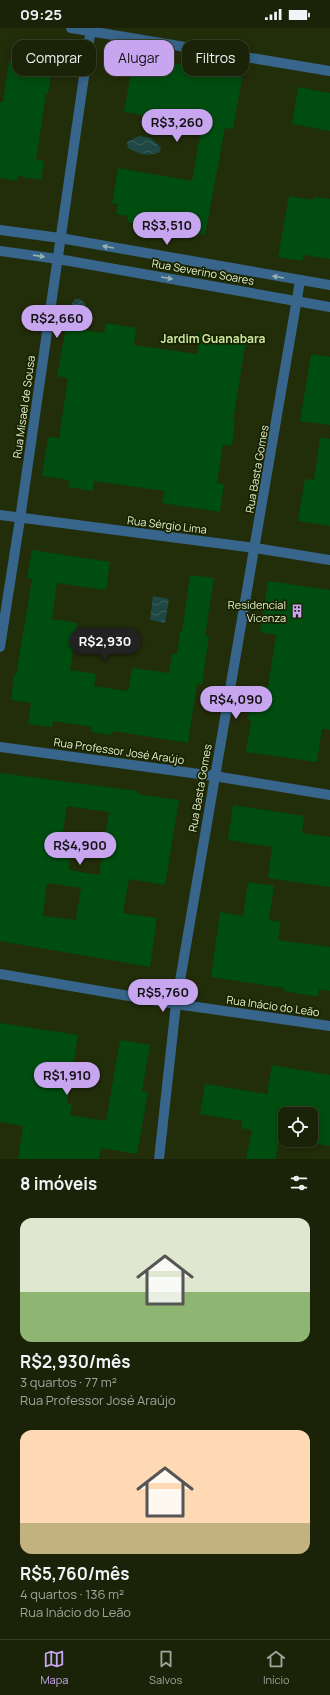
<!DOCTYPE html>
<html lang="pt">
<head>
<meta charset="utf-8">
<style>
  body { margin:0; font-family:Manrope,sans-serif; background:#232a12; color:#f1f3f6; height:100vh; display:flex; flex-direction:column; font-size:15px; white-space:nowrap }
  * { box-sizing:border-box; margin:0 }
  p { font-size:13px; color:#9fa49c }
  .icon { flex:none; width:22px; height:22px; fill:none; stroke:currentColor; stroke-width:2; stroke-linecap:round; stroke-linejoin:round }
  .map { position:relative; height:1131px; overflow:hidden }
  .details { display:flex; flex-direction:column; background:#1a2208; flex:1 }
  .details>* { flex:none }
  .guide { position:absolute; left:12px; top:12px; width:306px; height:36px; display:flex; gap:8px }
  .buttons { position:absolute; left:278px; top:1079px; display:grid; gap:8px }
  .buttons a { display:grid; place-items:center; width:40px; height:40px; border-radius:8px; background:#1a2208; box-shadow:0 2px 10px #0003,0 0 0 1px #383f29; font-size:20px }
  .price { position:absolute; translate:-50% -34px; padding:0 9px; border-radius:14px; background:#c7a6ef; color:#111; font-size:13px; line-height:26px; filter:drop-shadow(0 1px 2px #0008) }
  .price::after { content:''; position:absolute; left:50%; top:24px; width:12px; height:9px; margin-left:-6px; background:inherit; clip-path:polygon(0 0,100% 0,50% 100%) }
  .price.active { background:#222; color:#fff }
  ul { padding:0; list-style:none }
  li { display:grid; align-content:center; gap:8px; height:212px; padding:0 20px }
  li span { display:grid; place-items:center; height:124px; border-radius:12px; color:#555 }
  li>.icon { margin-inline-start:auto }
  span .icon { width:72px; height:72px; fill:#fffc; stroke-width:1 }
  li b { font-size:17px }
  h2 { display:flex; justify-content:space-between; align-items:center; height:48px; padding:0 20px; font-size:17px }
  .pill { padding:0 14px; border-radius:12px; background:#1a2208; box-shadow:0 2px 10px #0003,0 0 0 1px #383f29; font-size:14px; line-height:36px }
  .pill.active { background:#c7a6ef; color:#111 }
  .status { display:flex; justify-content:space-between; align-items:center; height:28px; padding:0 20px; background:#1a2208; direction:ltr }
  .status svg { height:11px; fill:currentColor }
  .menu { display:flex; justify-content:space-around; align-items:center; height:56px; border-top:1px solid #383f29; background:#1a2208; font-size:11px; color:#9fa49c }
  .menu a { display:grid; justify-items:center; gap:2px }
  .menu .active { color:#c7a6ef }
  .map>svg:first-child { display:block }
</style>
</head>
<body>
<div class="status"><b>09:25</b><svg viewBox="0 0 49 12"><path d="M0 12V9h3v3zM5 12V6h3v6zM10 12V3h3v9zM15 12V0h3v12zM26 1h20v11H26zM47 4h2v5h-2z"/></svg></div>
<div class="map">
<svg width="330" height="1131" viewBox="0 0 330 1131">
  <defs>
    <pattern id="water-waves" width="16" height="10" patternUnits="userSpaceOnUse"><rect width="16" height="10" fill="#1f4743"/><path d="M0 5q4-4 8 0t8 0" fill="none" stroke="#3f625d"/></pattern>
  </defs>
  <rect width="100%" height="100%" fill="#222d0a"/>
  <!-- water -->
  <g fill="url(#water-waves)">
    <path d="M139,108l12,2 10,10 -1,4c-12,5 -21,2 -32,-4l-1,-6z"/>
    <path d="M75,271h5l6,5 -1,5 -4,4 1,7 -2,4h-8l-2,-3c-2,-7 0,-16 5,-22z"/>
    <polygon points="153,568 169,571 165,595 150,592"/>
  </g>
  <!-- building -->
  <g fill="#004d10" fill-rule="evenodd">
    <polygon points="134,28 191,38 191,41 242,50 233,101 225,100 205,207 127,194 128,188 116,186 118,176 112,175 118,140 192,153 202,97 124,84"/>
    <polygon points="9,33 52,39 48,66 46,66 36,132 44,133 41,152 18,148 17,153 0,150 0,74 3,74"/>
    <polygon points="298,59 330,65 330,103 292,96"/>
    <polygon points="289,168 313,172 313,169 330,171 330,231 304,227 302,233 278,229"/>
    <polygon points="106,295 136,300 134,317 197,326 200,305 246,312 233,393 235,393 232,418 223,417 217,455 224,456 220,484 162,475 164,463 94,453 93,463 68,459 69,452 42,448 48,409 59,410 68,350 57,348 66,300 104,305"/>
    <polygon points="311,326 330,329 330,397 300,393"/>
    <polygon points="320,410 330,411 330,498 298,493 305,451 314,452"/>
    <polygon points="32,522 110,534 106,562 57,555 52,591 77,595 70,642 96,646 94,658 128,663 132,640 169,645 172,626 177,626 180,604 182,604 190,547 214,550 205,608 209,608 202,656 197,656 188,715 113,703 112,707 91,704 92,699 53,693 52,699 28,696 31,675 11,672 14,646 16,647 32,551 27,550"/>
    <polygon points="268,553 330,562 330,702 322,701 317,734 246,724 251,692 248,691 253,657 268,659 276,607 260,604"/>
    <path d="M0,745l137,18v3l42,6 -14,85 -36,-6 -6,34 34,5 -7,49 -150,-26zM67,778l42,6 -10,63 -30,-5 1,-12 -11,-2zM47,855l34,5 -5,32 -33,-4z"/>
    <polygon points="233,777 304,788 302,805 330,809 330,859 268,850 272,819 228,812"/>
    <polygon points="248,854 274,858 269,892 281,894 278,912 330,919 330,963 319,961 318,969 284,963 284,960 211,949 220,884 243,888"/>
    <polygon points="0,995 78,1007 67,1075 72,1076 70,1087 106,1093 120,1012 150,1017 142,1063 148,1064 137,1126 101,1120 99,1131 18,1131 23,1098 0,1094"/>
    <polygon points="272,1037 330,1047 330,1118 294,1112 311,1112 311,1086 285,1086 285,1111 279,1110 276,1131 246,1131 252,1102 241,1100 242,1093 200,1086 205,1056 267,1066"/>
  </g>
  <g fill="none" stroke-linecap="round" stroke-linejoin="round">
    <!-- minor -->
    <g stroke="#37658b" stroke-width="10">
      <polyline points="71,0 330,43"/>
      <polyline points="0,202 60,210 330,257"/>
      <polyline points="0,223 58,231 330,279"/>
      <polyline points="0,487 255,520 330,532"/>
      <polyline points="0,619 20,491 91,0"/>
      <polyline points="0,719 214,748 330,767"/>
      <polyline points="0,946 176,976 330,998"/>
      <polyline points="159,1131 176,976 300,253"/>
    </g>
  </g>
  <!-- one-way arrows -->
  <defs><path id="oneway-solid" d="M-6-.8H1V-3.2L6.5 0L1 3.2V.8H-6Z"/></defs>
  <g fill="#96b2b0">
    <use href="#oneway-solid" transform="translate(108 219) rotate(-170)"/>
    <use href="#oneway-solid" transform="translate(39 228) rotate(8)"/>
    <use href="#oneway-solid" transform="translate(278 249) rotate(-170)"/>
    <use href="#oneway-solid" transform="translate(167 250) rotate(10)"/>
  </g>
  <!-- icons -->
  <defs>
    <g id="building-bare" transform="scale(1.08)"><path d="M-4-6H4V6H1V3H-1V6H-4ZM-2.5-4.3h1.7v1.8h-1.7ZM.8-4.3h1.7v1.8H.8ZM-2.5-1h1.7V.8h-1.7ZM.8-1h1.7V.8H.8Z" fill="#c7a6ef" stroke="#192301" stroke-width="2.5" paint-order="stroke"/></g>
  </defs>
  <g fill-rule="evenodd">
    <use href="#building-bare" x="297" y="583"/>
  </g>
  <g text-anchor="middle" stroke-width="3.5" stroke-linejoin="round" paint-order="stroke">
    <!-- street labels -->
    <g font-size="11" fill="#e3f1cf" stroke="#192301">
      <text transform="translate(203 244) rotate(10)" y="4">Rua Severino Soares</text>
      <text transform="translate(24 379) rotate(-82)" y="4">Rua Misael de Sousa</text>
      <text transform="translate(257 441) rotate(-80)" y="4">Rua Basta Gomes</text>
      <text transform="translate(167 497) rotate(7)" y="4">Rua Sérgio Lima</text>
      <text transform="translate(119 723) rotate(8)" y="4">Rua Professor José Araújo</text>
      <text transform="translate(200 760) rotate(-80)" y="4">Rua Basta Gomes</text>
      <text transform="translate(273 978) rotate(8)" y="4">Rua Inácio do Leão</text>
    </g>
    <!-- poi labels -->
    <g font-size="11" fill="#e3f1cf" stroke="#192301" text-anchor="end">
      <text x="286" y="581">Residencial<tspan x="286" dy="13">Vicenza</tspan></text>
    </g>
    <!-- neighbourhood labels -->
    <g font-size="12" font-weight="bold" fill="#cce7a0" stroke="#192301">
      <text x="213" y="315">Jardim Guanabara</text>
    </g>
  </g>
</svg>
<div class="buttons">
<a><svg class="icon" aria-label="locate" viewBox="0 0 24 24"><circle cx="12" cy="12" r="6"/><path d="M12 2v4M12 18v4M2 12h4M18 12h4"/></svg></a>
</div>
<b class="price" style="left:177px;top:115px">R$3,260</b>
<b class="price" style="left:167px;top:218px">R$3,510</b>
<b class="price" style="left:57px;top:311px">R$2,660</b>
<b class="price active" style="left:105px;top:634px">R$2,930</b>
<b class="price" style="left:236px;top:692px">R$4,090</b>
<b class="price" style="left:80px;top:838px">R$4,900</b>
<b class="price" style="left:163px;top:985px">R$5,760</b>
<b class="price" style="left:67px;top:1068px">R$1,910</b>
<div class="guide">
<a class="pill">Comprar</a>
<a class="pill active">Alugar</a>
<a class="pill">Filtros</a>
</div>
</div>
<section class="details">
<h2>8 imóveis<svg class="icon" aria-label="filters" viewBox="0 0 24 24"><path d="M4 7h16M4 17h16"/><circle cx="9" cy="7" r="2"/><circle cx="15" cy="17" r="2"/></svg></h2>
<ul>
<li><span style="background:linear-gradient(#dfe7d0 60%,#8fb573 0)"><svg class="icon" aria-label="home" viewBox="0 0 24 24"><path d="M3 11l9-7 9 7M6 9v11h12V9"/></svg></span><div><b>R$2,930/mês</b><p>3 quartos · 77 m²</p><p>Rua Professor José Araújo</p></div></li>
<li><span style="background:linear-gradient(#ffd9b3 75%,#c2b280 0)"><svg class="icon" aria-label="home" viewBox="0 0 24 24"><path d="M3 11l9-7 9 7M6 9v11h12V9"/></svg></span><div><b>R$5,760/mês</b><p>4 quartos · 136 m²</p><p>Rua Inácio do Leão</p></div></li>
</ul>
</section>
<nav class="menu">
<a class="active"><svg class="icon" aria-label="map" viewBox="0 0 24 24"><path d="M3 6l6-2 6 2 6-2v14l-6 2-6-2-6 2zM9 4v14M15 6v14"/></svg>Mapa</a>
<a><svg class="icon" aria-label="saved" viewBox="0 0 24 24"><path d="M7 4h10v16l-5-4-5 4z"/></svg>Salvos</a>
<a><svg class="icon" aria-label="home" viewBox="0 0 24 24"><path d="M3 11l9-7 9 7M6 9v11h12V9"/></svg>Início</a>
</nav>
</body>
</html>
